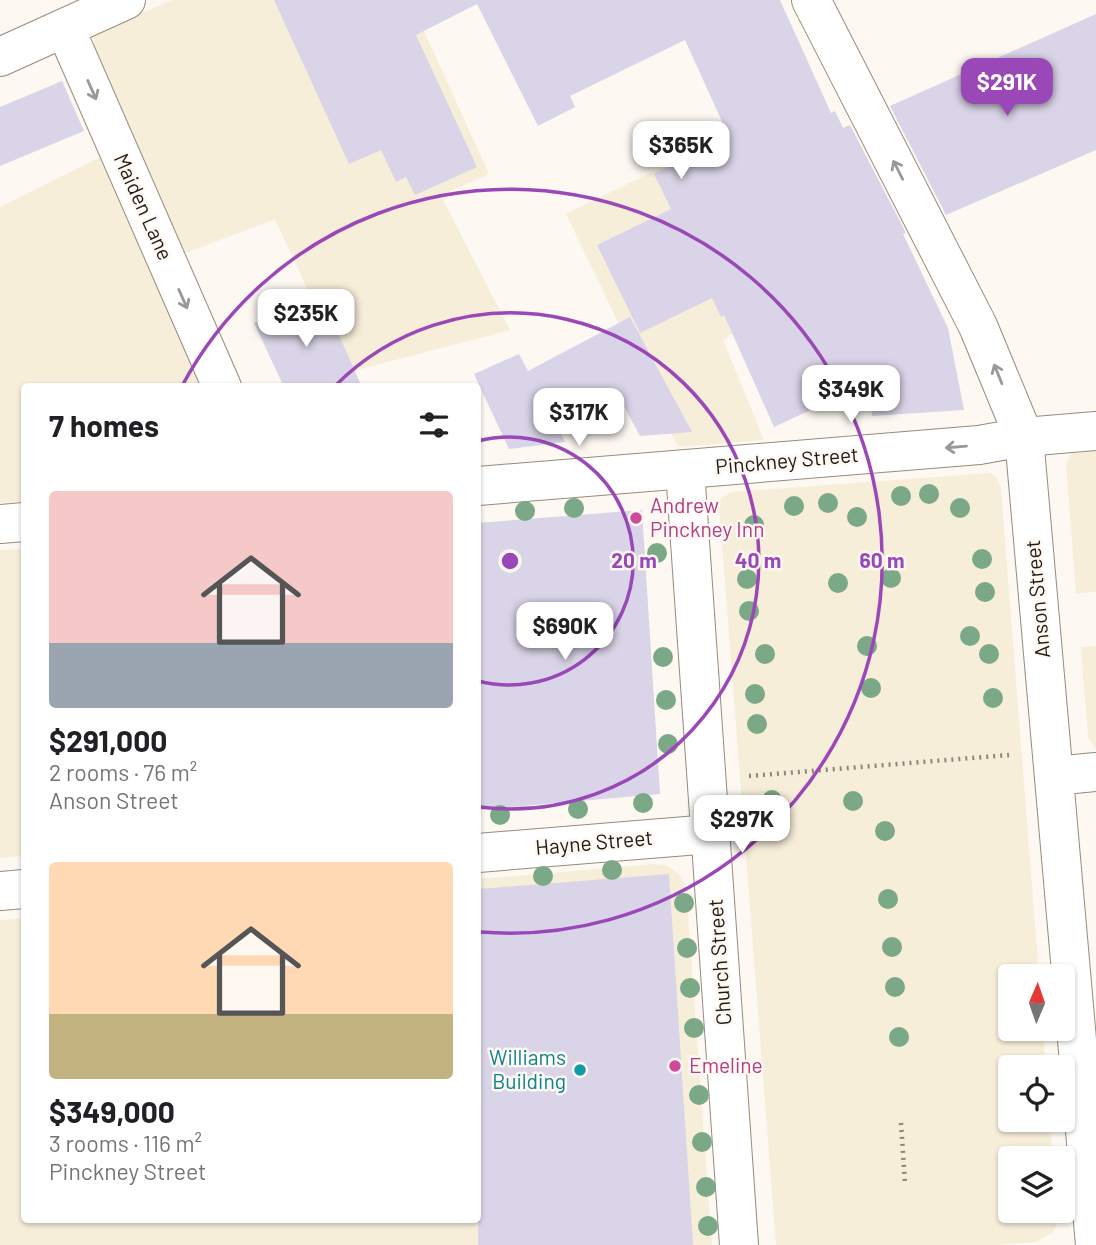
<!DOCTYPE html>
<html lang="en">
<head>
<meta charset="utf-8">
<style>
  body { margin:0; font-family:Barlow,sans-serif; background:#f2f2f2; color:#202124; height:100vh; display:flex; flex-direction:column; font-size:26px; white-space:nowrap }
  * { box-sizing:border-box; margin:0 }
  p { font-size:23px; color:#757577 }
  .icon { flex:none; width:38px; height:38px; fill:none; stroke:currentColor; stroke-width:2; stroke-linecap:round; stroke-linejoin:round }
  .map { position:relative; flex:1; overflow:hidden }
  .details { position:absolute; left:21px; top:383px; width:460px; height:840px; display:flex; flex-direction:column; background:#fff; border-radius:7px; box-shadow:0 2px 5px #0004 }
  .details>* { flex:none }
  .needle { width:46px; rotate:2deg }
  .fabs { position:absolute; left:998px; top:964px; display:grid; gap:14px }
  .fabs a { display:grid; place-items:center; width:77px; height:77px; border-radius:7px; background:#fff; box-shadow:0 2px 5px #0004; font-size:35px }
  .price { position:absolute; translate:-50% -60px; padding:0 16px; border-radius:14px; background:#fff; color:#222; font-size:23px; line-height:46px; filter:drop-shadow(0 2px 4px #0008) }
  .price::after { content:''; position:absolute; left:50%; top:42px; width:21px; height:16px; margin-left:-10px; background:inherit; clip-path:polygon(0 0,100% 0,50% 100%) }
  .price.active { background:#9a48b8; color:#fff }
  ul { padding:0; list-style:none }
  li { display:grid; align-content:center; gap:14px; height:371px; padding:0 28px }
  li span { display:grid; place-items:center; height:217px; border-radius:7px; color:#555 }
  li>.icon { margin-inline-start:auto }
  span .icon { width:126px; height:126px; fill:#fffc; stroke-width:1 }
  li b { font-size:30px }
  h2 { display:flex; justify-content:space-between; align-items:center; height:84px; padding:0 28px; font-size:30px }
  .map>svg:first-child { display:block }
</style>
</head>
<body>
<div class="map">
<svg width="1096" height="1245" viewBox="0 0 1096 1245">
  <rect width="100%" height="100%" fill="#fdf8f1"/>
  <!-- commercial -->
  <g fill="#f7eed9">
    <polygon points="172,0 410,0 489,174 441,196 510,330 346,373 275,219 181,255 94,54 94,36 105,29"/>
    <polygon points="697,150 773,306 723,340 764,440 678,447 566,214"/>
    <polygon points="103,156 201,387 24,387 24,501 0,503 0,207"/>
    <polygon points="1096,447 1096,592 1076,593 1066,463 1073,451"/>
    <polygon points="990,473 997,477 1001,489 1039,976 1010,976 1010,1029 1043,1029 1046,1067 1010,1068 1010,1120 1050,1120 1053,1158 1010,1158 1010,1211 1057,1211 1057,1224 1053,1232 1036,1242 997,1245 776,1245 719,504 721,498 732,492"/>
    <polygon points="24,549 24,856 0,858 0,550"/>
    <polygon points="1096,646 1096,749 1088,737 1081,647"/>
    <polygon points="655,864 666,865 680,875 686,887 712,1245 0,1245 0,920 24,918 24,1220 478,1220 478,879"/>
  </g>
  <!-- building -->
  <g fill="#d9d4e7">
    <polygon points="274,0 780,0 831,113 835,111 843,128 850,125 906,233 903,234 948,328 964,410 872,416 870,389 830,401 774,427 724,315 721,317 712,298 640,333 597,245 671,209 654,174 729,137 685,40 570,96 575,107 538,126 477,4 416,35 477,167 415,195 406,177 396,182 381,150 349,164"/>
    <polygon points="1096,14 1096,150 946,215 890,106"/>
    <polygon points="62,81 84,131 0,166 0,107"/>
    <polygon points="310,297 324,328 334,324 362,387 284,387 254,323"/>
    <polygon points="630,317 692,432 640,436 619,397 559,430 565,442 509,449 474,374 519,354 528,371"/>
    <polygon points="642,510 660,794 478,810 478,523"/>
    <polygon points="669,874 693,1245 478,1245 478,889"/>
  </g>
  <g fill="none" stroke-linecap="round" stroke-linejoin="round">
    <!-- minor casing -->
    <g stroke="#978b7c" stroke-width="40">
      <g id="minor">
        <polyline points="811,0 978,326 1024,437 1095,1245"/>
        <polyline points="65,28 222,387"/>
        <polyline points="0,57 126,0"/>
        <polyline points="685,470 739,1245"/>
        <polyline points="478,486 979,445 1024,437 1096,431"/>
        <polyline points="0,524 24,522"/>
        <polyline points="1054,776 1096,772"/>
        <polyline points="478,853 711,834"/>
        <polyline points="0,891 24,889"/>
      </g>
    </g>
    <!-- path -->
    <g stroke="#8b8680" stroke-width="4.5" stroke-dasharray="2 5" stroke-linecap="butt">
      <polyline points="749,776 1009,755"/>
      <polyline points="901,1123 905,1183"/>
    </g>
    <!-- minor -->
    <use href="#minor" stroke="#fff" stroke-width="38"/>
  </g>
  <!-- trees -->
  <g fill="#7ba887">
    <circle cx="929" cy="494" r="10"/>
    <circle cx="901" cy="496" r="10"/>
    <circle cx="828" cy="503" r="10"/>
    <circle cx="794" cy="506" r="10"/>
    <circle cx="574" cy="508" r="10"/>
    <circle cx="960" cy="508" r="10"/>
    <circle cx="525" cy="511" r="10"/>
    <circle cx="857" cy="517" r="10"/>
    <circle cx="754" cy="525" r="10"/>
    <circle cx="657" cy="553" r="10"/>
    <circle cx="982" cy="559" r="10"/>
    <circle cx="891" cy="578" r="10"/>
    <circle cx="747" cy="579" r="10"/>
    <circle cx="838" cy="583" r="10"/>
    <circle cx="985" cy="592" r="10"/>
    <circle cx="749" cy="611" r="10"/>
    <circle cx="970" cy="636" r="10"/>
    <circle cx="867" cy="646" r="10"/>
    <circle cx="765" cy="654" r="10"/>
    <circle cx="989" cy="654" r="10"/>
    <circle cx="663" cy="657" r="10"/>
    <circle cx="871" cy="688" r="10"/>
    <circle cx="755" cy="694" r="10"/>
    <circle cx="993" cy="698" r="10"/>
    <circle cx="666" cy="700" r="10"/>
    <circle cx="757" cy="724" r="10"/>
    <circle cx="668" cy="744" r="10"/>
    <circle cx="772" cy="800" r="10"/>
    <circle cx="853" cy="801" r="10"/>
    <circle cx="643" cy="803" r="10"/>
    <circle cx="578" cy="809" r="10"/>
    <circle cx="500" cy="815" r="10"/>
    <circle cx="885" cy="831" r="10"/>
    <circle cx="612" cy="870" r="10"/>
    <circle cx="543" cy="876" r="10"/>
    <circle cx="888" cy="899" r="10"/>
    <circle cx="684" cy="903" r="10"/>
    <circle cx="892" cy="947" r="10"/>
    <circle cx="687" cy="948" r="10"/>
    <circle cx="895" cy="987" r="10"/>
    <circle cx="690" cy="988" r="10"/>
    <circle cx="694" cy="1028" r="10"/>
    <circle cx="899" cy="1037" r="10"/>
    <circle cx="699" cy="1095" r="10"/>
    <circle cx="702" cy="1142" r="10"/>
    <circle cx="706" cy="1187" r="10"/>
    <circle cx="708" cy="1226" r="10"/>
  </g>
  <!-- one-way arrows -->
  <defs><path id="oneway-shaft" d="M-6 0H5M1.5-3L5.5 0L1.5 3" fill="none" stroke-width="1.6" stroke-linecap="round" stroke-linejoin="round" transform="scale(1.75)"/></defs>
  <g stroke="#9b9896">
    <use href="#oneway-shaft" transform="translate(92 90) rotate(66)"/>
    <use href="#oneway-shaft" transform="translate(898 170) rotate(-117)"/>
    <use href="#oneway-shaft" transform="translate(183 299) rotate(66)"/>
    <use href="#oneway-shaft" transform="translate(998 374) rotate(-112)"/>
    <use href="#oneway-shaft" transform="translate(956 447) rotate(175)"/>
  </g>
  <!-- distance rings -->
  <g fill="none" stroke="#9a48b8" stroke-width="3.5">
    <path d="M478 441A124 124 0 1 1 478 681"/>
    <path d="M335 386A248 248 0 1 1 480 807"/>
    <path d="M182 386A372 372 0 1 1 481 932"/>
  </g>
  <!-- markers -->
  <g fill="#d1479c" stroke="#fdf8f1" stroke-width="2.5">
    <circle cx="636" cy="518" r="7"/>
    <circle cx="675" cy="1066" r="7"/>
  </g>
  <circle fill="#0f9aa8" stroke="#fdf8f1" stroke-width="2.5" cx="580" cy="1070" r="7"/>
  <g text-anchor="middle" stroke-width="5" stroke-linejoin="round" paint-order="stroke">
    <!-- street labels -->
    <g font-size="21" fill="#201b16" stroke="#fdf8f1">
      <text transform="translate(143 207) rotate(66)" y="7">Maiden Lane</text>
      <text transform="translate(787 461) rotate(-5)" y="7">Pinckney Street</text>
      <text transform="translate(1038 599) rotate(-95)" y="7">Anson Street</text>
      <text transform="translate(594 843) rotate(-5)" y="7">Hayne Street</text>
      <text transform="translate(720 962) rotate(-94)" y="7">Church Street</text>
    </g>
    <!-- hotel labels -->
    <g font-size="21" fill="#b23c85" stroke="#fdf8f1" text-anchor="start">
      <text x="650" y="513">Andrew<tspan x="650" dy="24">Pinckney Inn</tspan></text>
      <text x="689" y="1073">Emeline</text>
    </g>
    <!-- culture labels -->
    <g font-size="21" fill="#0d838f" stroke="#fdf8f1" text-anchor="end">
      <text x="566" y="1065">Williams<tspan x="566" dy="24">Building</tspan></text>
    </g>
  </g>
  <circle cx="510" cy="561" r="10" fill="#9a48b8" stroke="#fdf8f1" stroke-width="3.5"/>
  <g font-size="21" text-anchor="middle" font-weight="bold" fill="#9a48b8" stroke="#fdf8f1" stroke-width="5" stroke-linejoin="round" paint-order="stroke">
    <text x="634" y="568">20 m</text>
    <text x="758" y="568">40 m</text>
    <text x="882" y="568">60 m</text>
  </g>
</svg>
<div class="fabs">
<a><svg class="needle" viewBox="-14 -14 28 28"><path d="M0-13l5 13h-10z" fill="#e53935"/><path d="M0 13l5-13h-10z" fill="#757577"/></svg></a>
<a><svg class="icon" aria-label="locate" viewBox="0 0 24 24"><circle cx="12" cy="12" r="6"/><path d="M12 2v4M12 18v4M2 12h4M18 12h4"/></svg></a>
<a><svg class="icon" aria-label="layers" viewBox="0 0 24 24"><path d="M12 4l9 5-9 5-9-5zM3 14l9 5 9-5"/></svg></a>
</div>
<b class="price active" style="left:1007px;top:118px">$291K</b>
<b class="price" style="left:681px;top:181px">$365K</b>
<b class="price" style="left:306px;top:349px">$235K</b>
<b class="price" style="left:851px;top:425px">$349K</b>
<b class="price" style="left:579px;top:448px">$317K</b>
<b class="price" style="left:565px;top:662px">$690K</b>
<b class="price" style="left:742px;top:855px">$297K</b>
<section class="details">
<h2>7 homes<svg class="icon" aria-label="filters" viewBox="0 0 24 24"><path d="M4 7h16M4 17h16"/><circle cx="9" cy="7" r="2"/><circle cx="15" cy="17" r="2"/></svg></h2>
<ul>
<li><span style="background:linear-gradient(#f6c9c9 70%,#9aa5b1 0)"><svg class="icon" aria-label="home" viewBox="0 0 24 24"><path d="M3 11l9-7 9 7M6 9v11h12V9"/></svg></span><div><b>$291,000</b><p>2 rooms · 76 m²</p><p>Anson Street</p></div></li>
<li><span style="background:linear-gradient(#ffd9b3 70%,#c2b280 0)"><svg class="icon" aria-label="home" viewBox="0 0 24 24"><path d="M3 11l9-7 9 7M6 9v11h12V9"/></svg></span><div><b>$349,000</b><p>3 rooms · 116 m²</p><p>Pinckney Street</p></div></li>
</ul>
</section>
</div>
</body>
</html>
